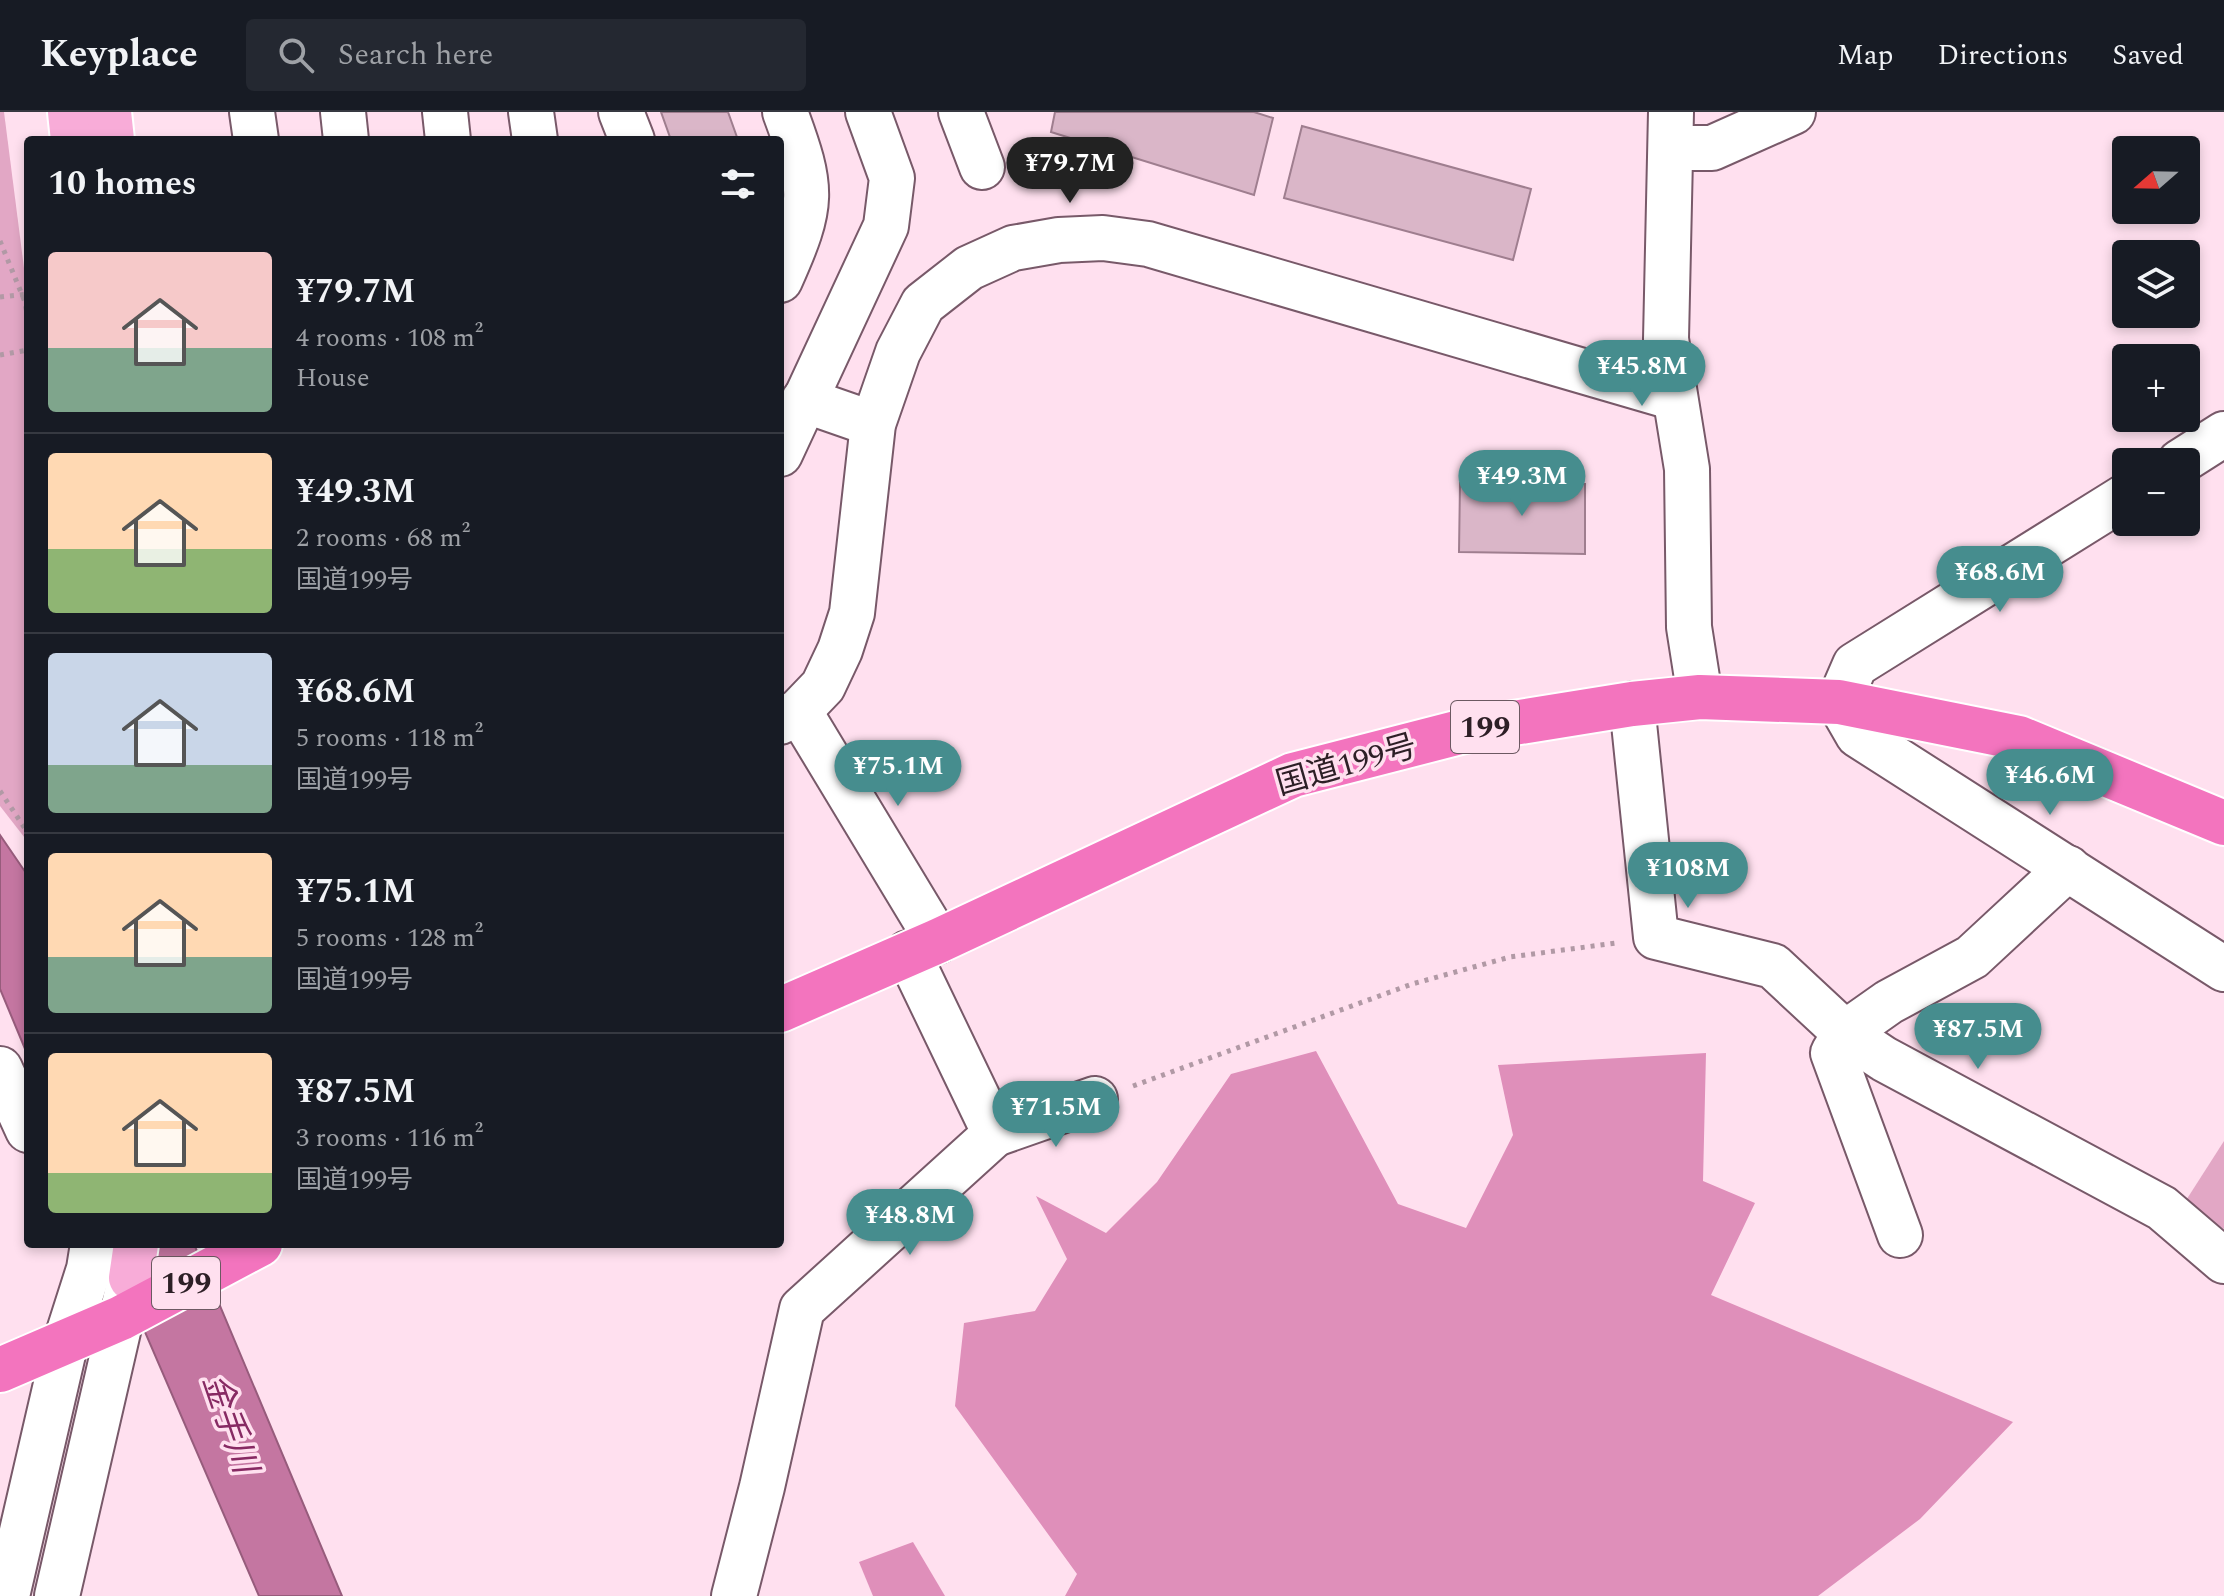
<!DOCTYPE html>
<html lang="en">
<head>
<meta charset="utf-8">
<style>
  body { margin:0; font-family:Spectral,"Noto Sans JP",serif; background:#242831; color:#f1f3f6; height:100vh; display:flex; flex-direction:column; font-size:30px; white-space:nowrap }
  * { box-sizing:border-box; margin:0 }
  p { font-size:26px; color:#9ea1a6 }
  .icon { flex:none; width:44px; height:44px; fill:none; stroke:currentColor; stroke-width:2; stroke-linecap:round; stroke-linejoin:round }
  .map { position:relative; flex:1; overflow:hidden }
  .sheet { position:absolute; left:24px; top:24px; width:760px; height:1112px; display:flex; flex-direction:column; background:#171b24; border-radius:8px; box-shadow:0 4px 12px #0003 }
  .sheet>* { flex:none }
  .needle { width:52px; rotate:250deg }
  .buttons { position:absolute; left:2112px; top:24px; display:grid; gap:16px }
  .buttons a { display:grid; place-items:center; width:88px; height:88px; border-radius:8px; background:#171b24; box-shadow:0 4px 12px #0003; font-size:40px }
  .price { position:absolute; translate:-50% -68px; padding:0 18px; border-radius:28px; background:#468d8e; color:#fff; font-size:26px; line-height:52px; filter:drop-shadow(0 2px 4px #0008) }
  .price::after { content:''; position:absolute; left:50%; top:48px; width:24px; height:18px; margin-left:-12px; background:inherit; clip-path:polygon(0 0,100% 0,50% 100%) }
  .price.on { background:#222; color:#fff }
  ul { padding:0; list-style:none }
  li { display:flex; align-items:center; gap:24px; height:200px; padding:0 24px }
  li+li { border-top:2px solid #363941 }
  li span { display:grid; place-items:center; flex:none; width:224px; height:160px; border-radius:8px; color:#555 }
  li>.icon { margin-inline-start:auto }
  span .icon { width:96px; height:96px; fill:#fffc; stroke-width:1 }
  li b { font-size:34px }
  h2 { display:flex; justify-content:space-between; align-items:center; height:96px; padding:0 24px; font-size:34px }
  header { display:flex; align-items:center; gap:48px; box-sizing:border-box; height:112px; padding:0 40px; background:#171b24; border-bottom:2px solid #363941 }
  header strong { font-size:38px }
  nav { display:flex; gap:44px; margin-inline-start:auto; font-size:28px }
  .search { width:560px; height:72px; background:#242831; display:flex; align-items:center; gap:20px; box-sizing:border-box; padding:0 28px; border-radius:8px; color:#9ea1a6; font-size:30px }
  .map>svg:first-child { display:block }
</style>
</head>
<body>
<header>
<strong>Keyplace</strong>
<div class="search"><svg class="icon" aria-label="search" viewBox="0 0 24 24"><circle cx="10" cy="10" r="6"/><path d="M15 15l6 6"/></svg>Search here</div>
<nav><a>Map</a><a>Directions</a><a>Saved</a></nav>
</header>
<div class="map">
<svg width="2224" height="1484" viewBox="0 0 2224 1484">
  <rect width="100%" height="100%" fill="#ffe0ef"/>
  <!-- green -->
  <g fill="#e2a7c5">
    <polygon points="0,0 4,0 28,187 28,730 0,694"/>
    <polygon points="2224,1029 2224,1117 2183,1093"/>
  </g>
  <!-- forest -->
  <g fill="#df8fba">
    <polygon points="1316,939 1398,1092 1466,1116 1513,1023 1498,953 1706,941 1703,1069 1755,1091 1711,1183 2013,1310 1920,1407 1818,1484 1065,1484 1077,1462 955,1294 964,1211 1035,1199 1067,1147 1036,1084 1106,1121 1157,1070 1231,962"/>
    <polygon points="913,1430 945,1484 873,1484 859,1450"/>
  </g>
  <!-- water -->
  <g fill="#c476a1" stroke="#975c7c" stroke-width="2">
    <polygon points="0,723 28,764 28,944 0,877"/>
    <polygon points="107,1132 194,1132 342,1484 259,1484"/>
  </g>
  <!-- building -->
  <g fill="#dab6c8" stroke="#9f7e8f" stroke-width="2">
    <polygon points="661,0 728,0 738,28 671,28"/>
    <polygon points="1055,0 1254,0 1273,6 1254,83 1051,20"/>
    <polygon points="1302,14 1531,77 1513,148 1284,86"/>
    <polygon points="1460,371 1585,372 1585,442 1459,440"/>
  </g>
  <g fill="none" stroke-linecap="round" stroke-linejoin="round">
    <!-- minor casing -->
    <g stroke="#785969" stroke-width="48">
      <g id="minor">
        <polyline points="252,0 256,28"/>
        <polyline points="343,0 346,28"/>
        <polyline points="445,0 448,28"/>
        <polyline points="531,0 535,28"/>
        <polyline points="621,0 632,28"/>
        <polyline points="961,0 982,55"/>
        <polyline points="1671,0 1666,227 1687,357 1689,515 1700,585"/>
        <polyline points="1671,36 1712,36 1793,0"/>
        <path d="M780,168c34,-76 34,-90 5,-168"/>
        <polyline points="804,288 873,312"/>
        <polyline points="780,342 886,114 892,66 868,0"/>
        <polyline points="2180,350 2224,322"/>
        <polyline points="2126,384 1855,553 1839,590 1858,623 2224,857"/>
        <polyline points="1632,592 1656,825 1773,854 1845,921 1833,941 1900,1123"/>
        <polyline points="799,599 938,829"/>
        <polyline points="780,610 799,599 823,574 840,538 852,501 873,312 898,240 923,192 969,156 1013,136 1059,128 1103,126 1148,132 1675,286"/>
        <polyline points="2068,756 1972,845 1889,890 1845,921 1884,947 2162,1096 2224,1149"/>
        <polyline points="0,957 28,1018"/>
        <polyline points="995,1022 1095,987"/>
        <polyline points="7,1484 66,1229 89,1157 93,1132"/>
        <polyline points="57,1484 128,1176"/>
        <polyline points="734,1484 762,1375 802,1197 995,1022 908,841"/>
      </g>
    </g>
    <!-- major casing -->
    <g stroke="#fff" stroke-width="48">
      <g id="major">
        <polyline points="70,0 73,28"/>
        <polyline points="109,0 112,28"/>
        <polyline points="131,1166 136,1132"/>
      </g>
    </g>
    <!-- highway casing -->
    <g stroke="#fff" stroke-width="48">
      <g id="highway">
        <polyline points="780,898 938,829 1293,663 1464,619 1632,592 1700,585 1839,590 2019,626 2224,711"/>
        <polyline points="0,1258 121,1206 260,1132"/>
      </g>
    </g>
    <!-- path -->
    <g stroke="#b199a5" stroke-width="5" stroke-dasharray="4 6" stroke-linecap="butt">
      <polyline points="0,129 25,190 28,208"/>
      <polyline points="0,243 28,238"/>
      <polyline points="0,679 28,721"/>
      <polyline points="1133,974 1412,872 1510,845 1616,831"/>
    </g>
    <!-- minor -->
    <use href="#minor" stroke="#fff" stroke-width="44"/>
    <!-- major -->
    <use href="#major" stroke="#f8acd8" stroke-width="44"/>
    <!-- highway -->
    <use href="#highway" stroke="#f374be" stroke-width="44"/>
    <!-- path-bridge -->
    <polyline stroke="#b199a5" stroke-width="5" stroke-dasharray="4 6" stroke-linecap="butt" points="0,185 28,182"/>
  </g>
  <g text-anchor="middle" stroke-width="7" stroke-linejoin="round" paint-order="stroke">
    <!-- shield labels -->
    <g fill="#ffe0ef" stroke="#6c5962" stroke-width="2">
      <rect x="1451" y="589" width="68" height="52" rx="6"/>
      <rect x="152" y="1145" width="68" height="52" rx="6"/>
    </g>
    <g font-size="30" font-weight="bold" fill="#2d1f26">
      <text x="1485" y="625">199</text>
      <text x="186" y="1181">199</text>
    </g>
    <!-- street labels -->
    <g font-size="32" fill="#2d1f26" stroke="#ffe0ef">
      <text transform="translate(1346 652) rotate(-16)" y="11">国道199号</text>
    </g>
    <!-- water labels -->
    <g font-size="34" font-style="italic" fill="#872a63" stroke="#ffe0ef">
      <text transform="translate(231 1311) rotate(71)" y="12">金手川</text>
    </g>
  </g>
</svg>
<div class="buttons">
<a><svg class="needle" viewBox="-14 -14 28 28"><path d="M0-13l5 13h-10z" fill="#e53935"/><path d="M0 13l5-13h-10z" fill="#9ea1a6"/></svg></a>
<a><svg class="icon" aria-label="layers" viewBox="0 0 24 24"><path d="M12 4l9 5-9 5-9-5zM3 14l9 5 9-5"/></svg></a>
<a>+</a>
<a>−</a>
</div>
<b class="price on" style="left:1070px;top:93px">¥79.7M</b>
<b class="price" style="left:1642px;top:296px">¥45.8M</b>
<b class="price" style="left:1522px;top:406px">¥49.3M</b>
<b class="price" style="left:2000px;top:502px">¥68.6M</b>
<b class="price" style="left:898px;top:696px">¥75.1M</b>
<b class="price" style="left:2050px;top:705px">¥46.6M</b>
<b class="price" style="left:1688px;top:798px">¥108M</b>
<b class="price" style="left:1978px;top:959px">¥87.5M</b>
<b class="price" style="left:1056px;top:1037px">¥71.5M</b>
<b class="price" style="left:910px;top:1145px">¥48.8M</b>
<section class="sheet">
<h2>10 homes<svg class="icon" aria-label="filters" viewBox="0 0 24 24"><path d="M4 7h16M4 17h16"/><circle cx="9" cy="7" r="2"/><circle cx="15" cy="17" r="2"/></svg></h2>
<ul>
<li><span style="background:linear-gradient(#f6c9c9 60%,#7fa58c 0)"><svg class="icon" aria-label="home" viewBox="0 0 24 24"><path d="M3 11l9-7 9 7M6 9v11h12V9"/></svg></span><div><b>¥79.7M</b><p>4 rooms · 108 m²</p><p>House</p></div></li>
<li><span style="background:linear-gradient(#ffd9b3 60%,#8fb573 0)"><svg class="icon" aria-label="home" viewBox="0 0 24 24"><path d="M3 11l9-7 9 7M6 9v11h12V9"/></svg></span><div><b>¥49.3M</b><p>2 rooms · 68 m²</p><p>国道199号</p></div></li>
<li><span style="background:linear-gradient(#c9d6e8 70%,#7fa58c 0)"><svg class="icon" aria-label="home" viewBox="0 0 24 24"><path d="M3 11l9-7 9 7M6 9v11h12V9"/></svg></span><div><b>¥68.6M</b><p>5 rooms · 118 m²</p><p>国道199号</p></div></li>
<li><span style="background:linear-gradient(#ffd9b3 65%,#7fa58c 0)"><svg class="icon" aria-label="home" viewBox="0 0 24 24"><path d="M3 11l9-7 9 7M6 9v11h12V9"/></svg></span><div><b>¥75.1M</b><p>5 rooms · 128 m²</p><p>国道199号</p></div></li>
<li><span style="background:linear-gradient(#ffd9b3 75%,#8fb573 0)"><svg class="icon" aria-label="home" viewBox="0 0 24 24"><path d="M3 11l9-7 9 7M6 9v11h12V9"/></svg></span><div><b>¥87.5M</b><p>3 rooms · 116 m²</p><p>国道199号</p></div></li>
</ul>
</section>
</div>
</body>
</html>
